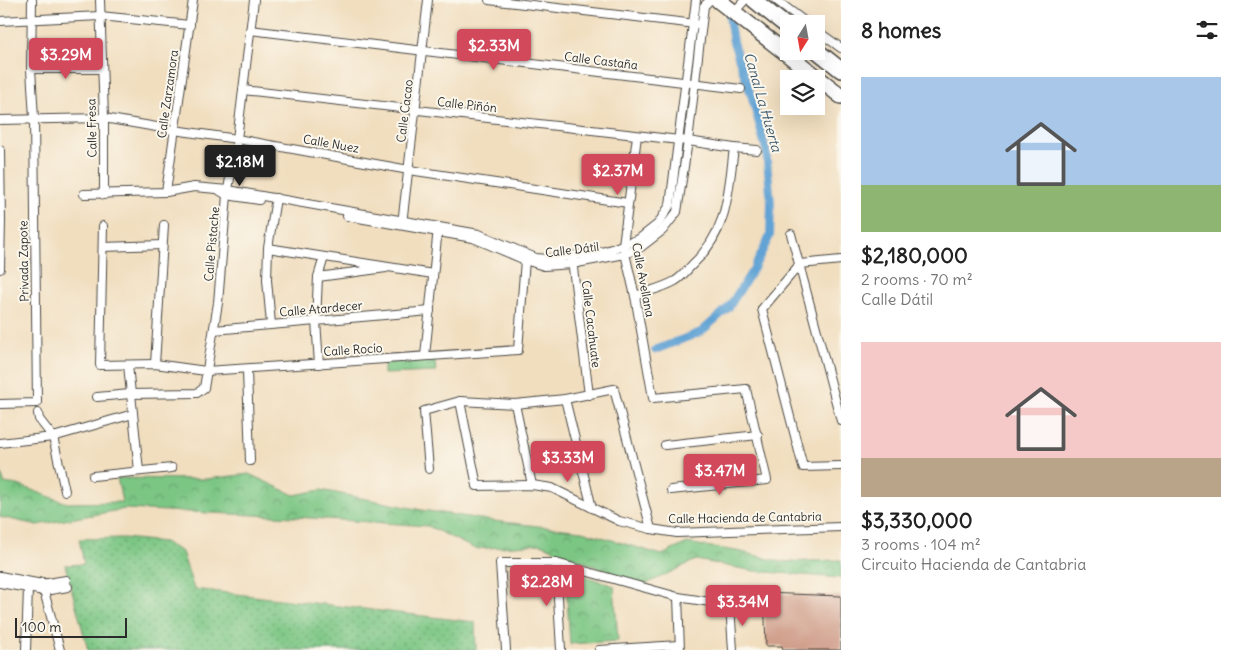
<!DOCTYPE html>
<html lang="en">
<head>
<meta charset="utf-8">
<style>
  body { margin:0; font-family:Delius,sans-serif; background:#f2f2f2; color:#222; height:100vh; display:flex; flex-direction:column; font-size:19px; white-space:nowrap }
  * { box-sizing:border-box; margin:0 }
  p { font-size:16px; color:#767676 }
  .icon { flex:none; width:28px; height:28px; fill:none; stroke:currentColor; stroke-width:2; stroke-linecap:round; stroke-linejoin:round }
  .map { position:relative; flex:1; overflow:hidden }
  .details { display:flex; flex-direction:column; background:#fff; width:400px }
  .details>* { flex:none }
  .needle { width:32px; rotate:191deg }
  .tools { position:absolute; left:780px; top:15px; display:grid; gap:10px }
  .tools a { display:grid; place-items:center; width:45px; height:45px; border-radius:0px; background:#fff; box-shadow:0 5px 20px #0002; font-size:25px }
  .scale { position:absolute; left:15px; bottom:12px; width:112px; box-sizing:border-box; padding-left:5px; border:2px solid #2b2b2b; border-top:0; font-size:14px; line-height:18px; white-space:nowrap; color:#2b2b2b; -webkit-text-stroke:4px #fbf7ec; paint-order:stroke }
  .price { position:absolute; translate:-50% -42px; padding:0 11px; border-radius:5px; background:#d1495b; color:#fff; font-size:16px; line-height:32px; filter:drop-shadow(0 1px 2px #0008) }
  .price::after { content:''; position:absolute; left:50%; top:30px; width:15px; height:11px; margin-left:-8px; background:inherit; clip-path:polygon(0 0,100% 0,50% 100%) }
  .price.current { background:#222; color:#fff }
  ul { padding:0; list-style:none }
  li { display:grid; align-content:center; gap:10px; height:265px; padding:0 20px }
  li span { display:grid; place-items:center; height:155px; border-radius:0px; color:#555 }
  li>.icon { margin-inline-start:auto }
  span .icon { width:90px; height:90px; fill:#fffc; stroke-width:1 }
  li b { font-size:21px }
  h2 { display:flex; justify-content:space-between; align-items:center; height:60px; padding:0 20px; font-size:21px }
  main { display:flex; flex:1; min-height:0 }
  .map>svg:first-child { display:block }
</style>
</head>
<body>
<main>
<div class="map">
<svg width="841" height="650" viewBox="0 0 841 650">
  <defs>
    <pattern id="grass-dots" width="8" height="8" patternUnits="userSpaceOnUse" patternTransform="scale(1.25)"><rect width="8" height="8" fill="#7bc684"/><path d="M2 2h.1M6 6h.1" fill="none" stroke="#65a16c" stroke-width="1.8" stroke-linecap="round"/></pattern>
    <pattern id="park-crowns" width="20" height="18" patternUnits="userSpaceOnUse" patternTransform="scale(1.25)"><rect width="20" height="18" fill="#7bc684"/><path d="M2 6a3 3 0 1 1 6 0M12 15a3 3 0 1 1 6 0" fill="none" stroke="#65a16c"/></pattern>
  </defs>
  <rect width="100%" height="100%" fill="#fbf7ec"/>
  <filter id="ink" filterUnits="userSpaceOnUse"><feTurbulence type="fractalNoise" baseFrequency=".02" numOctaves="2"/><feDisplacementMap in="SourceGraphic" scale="10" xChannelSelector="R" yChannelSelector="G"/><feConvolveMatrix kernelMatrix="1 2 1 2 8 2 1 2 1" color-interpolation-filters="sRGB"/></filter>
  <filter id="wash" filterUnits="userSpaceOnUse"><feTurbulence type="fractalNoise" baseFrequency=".0096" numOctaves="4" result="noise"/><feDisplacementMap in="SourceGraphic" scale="20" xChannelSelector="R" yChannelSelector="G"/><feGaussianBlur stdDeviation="1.12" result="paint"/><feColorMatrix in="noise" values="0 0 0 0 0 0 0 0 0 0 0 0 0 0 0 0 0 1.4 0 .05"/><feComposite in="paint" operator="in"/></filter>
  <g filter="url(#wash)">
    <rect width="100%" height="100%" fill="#f1debf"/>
    <!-- grass -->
    <polygon fill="url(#grass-dots)" stroke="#537858" points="124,538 164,542 182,552 194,589 475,622 476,650 88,650 65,565 84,564 79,539"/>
    <!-- park -->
    <g fill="url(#park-crowns)" stroke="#537858">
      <polygon points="435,360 436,372 384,374 384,362"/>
      <polygon points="0,468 4,483 18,485 67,503 122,502 117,478 206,479 249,474 294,495 321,490 422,510 494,521 582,531 662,555 687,543 742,552 781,562 841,560 841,578 754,571 696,560 642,586 541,544 475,549 428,526 296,517 125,509 37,525 0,517"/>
      <polygon points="565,569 614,586 618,641 570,644"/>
    </g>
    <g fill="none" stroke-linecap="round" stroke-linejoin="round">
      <!-- canal -->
      <polyline stroke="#60a3d4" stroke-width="8" points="655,350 701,332 729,307 754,268 770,236 771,203 766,150 752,98 733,42 729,17"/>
    </g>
    <g id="blocks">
      <!-- building -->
      <polygon fill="#d1a08d" points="764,593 841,596 841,650 783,650 782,646 766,646"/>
    </g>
  </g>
  <g filter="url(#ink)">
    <use href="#blocks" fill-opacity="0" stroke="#494641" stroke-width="1"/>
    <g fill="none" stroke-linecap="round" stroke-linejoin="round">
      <!-- street casing -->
      <g stroke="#494641" stroke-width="10">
        <g id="street">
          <polyline points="100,0 104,118 104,195"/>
          <polyline points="489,0 696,24"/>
          <polyline points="776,0 808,24"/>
          <polyline points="734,12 745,0"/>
          <polyline points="0,21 100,16 190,25"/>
          <polyline points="250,30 741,89"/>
          <polyline points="816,30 841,48"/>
          <polyline points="31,69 102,69"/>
          <polyline points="243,90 688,141 734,148 757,150"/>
          <polyline points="0,120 104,118 174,130 237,139 409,170 628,203"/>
          <polyline points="637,136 623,245 635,296 653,398 746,389 767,480 671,490"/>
          <polyline points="0,150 1,221 0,269"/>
          <polyline points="220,191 227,195 259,200"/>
          <polyline points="166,192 193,0"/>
          <polyline points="84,194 166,192 194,187 228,190 479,234 536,258 548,259 606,251 639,239 658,224 670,205 696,0"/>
          <polyline points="347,216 473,238 525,260 544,266 572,264 625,254 641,247 663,230 677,212 688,141 704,6 710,0"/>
          <polyline points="402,224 428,0"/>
          <polyline points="103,226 100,365 155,364 206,371 518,350 525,260"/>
          <polyline points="791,234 841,421"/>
          <polyline points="103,247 162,245"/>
          <polyline points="268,248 433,274"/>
          <polyline points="572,260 589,395"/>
          <polyline points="841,260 800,264 762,309 803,467 841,466"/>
          <polyline points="318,277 386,268"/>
          <path d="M635,296c13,-5 28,-8 40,-15 6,-3 12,-11 17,-16 36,-33 36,-71 42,-117"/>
          <polyline points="271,324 267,280 268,248 276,198"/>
          <polyline points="214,330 430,311"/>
          <polyline points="425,356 438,228"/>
          <polyline points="155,364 164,225"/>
          <polyline points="319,364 316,321 318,277 324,257"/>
          <polyline points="128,365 139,471"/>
          <polyline points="247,370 250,461"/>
          <polyline points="97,397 130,394 197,393 204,388 218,303 227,195 237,139 254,0"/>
          <polyline points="565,399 592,508"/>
          <polyline points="460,401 477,486 532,485 552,488 619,521 651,529 677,533 841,527"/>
          <polyline points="0,404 37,403 34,118 31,69 32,0"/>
          <polyline points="515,404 532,485"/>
          <polyline points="38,413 39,419 53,437 65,491"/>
          <polyline points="0,443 53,437 133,414"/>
          <polyline points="665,445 758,435"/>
          <polyline points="429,469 424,411 460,401 515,404 565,399 614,389 651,529"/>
          <polyline points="93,476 172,468"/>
          <polyline points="556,563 561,650"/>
          <polyline points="0,576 42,584 66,580"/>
          <polyline points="0,583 44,591 68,587"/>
          <polyline points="44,591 60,650"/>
          <polyline points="678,597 680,650"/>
          <polyline points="26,650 28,588"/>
          <polyline points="506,650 500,563 556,563 678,597 730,605 733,650"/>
          <polyline points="599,650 679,645"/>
        </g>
      </g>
      <!-- secondary casing -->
      <g stroke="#494641" stroke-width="14">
        <polyline id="secondary" points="42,584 44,591"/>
      </g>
      <!-- highway casing -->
      <g stroke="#494641" stroke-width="18">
        <g id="highway">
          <polyline points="718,0 841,96"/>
          <polyline points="754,0 789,28"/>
          <polyline points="816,50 841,70"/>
        </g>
      </g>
      <!-- street -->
      <use href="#street" stroke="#fff" stroke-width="8"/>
      <!-- secondary -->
      <use href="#secondary" stroke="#fff" stroke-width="11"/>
      <!-- highway -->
      <use href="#highway" stroke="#fff" stroke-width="15"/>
    </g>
  </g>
  <g text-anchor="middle" stroke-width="4" stroke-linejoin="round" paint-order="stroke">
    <!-- street labels -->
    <g font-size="12" fill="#2b2b2b" stroke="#fbf7ec">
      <text transform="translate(601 61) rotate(7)" y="4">Calle Castaña</text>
      <text transform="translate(168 94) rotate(-82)" y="4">Calle Zarzamora</text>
      <text transform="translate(467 105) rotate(6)" y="4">Calle Piñón</text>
      <text transform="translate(405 111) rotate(-83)" y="4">Calle Cacao</text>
      <text transform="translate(92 128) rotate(-91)" y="4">Calle Fresa</text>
      <text transform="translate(331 144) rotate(10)" y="4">Calle Nuez</text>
      <text transform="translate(212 244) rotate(-85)" y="4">Calle Pistache</text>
      <text transform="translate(572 250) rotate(-7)" y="4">Calle Dátil</text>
      <text transform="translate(24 261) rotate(-91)" y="4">Privada Zapote</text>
      <text transform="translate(643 280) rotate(79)" y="4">Calle Avellana</text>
      <text transform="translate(321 309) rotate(-5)" y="4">Calle Atardecer</text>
      <text transform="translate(591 324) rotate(83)" y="4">Calle Cacahuate</text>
      <text transform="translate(353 350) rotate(-4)" y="4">Calle Rocío</text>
      <text transform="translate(745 518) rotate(-1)" y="4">Calle Hacienda de Cantabria</text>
    </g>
    <!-- water labels -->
    <g font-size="14" font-style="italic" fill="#405b6f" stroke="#fbf7ec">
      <text transform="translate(763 102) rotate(74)" y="5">Canal La Huerta</text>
    </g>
  </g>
</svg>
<div class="tools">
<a><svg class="needle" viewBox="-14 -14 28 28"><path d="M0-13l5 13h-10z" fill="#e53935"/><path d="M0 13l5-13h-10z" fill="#767676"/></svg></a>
<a><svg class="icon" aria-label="layers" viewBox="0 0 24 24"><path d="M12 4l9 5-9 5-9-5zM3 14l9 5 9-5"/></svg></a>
</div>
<div class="scale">100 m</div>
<b class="price" style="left:494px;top:71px">$2.33M</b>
<b class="price" style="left:66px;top:80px">$3.29M</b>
<b class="price current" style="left:240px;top:187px">$2.18M</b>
<b class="price" style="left:618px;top:196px">$2.37M</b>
<b class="price" style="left:568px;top:483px">$3.33M</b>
<b class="price" style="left:720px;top:496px">$3.47M</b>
<b class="price" style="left:547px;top:607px">$2.28M</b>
<b class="price" style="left:743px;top:627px">$3.34M</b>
</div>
<section class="details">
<h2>8 homes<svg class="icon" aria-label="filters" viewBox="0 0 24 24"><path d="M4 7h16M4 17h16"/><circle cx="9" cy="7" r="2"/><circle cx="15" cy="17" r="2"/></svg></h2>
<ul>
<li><span style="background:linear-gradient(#a9c7e8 70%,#8fb573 0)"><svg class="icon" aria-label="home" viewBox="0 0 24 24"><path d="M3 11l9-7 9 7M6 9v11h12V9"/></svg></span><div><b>$2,180,000</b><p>2 rooms · 70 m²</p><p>Calle Dátil</p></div></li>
<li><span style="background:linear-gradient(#f6c9c9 75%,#b9a48a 0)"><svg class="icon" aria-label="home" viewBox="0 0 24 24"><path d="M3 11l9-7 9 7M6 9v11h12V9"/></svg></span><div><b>$3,330,000</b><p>3 rooms · 104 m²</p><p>Circuito Hacienda de Cantabria</p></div></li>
</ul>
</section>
</main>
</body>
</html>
